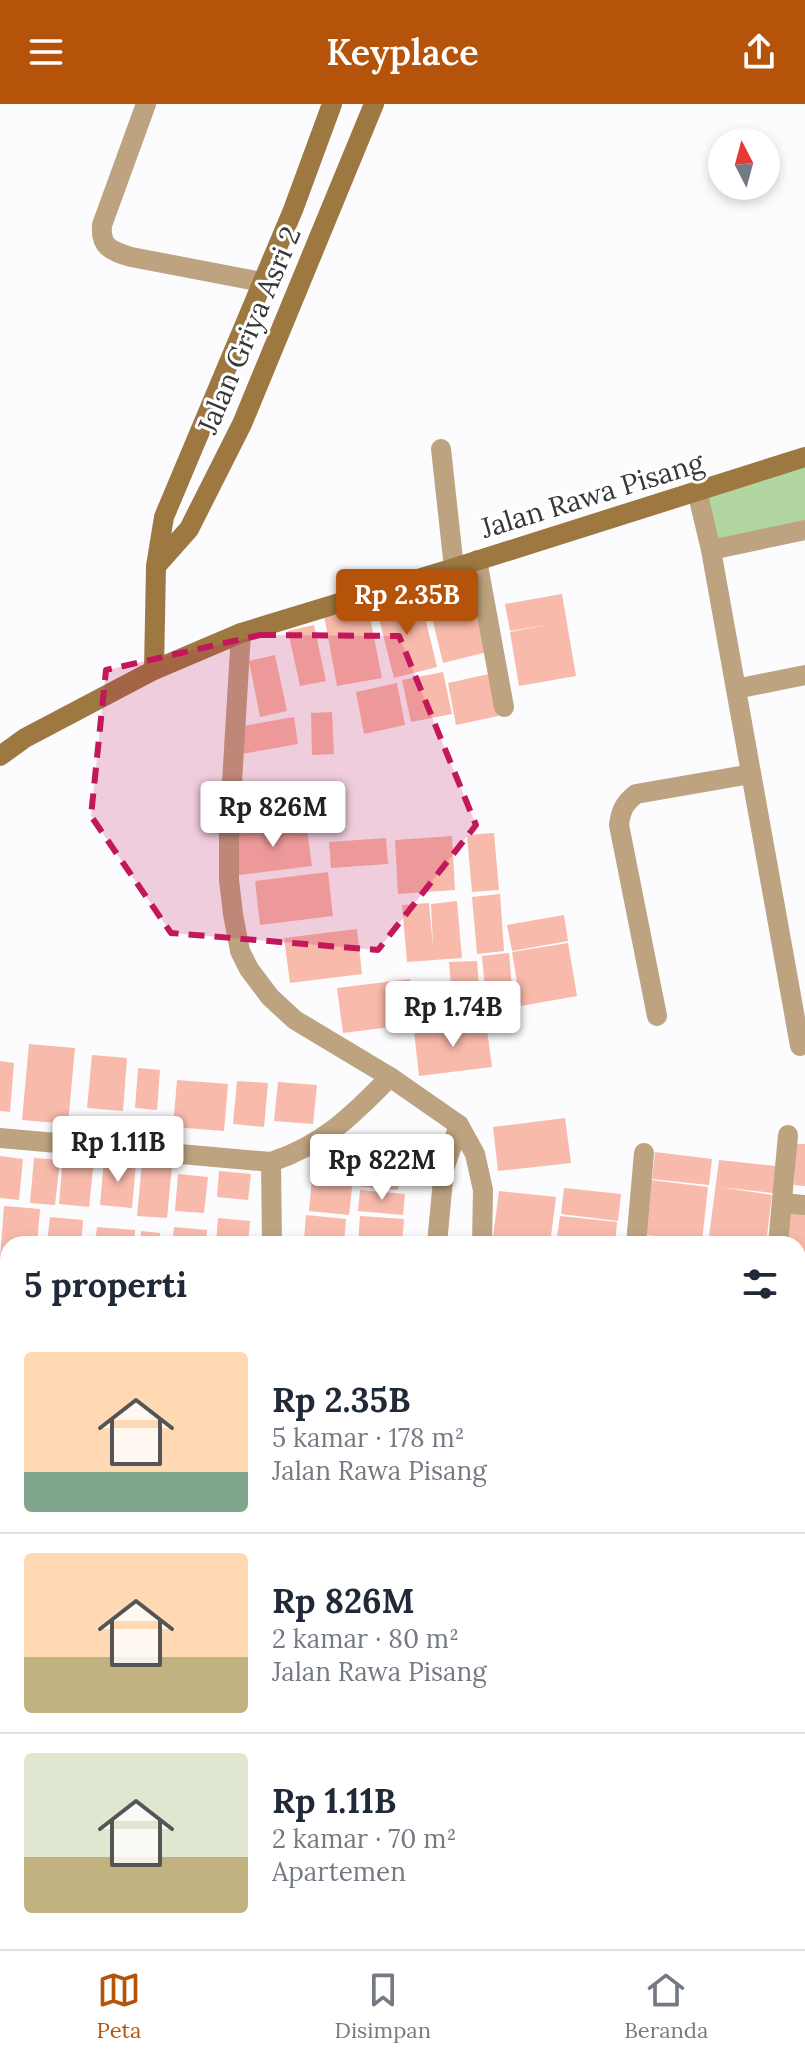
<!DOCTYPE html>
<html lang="id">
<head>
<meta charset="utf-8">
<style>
  body { margin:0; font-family:Lora,serif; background:#f2f2f3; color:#1f2937; height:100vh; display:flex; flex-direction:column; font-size:30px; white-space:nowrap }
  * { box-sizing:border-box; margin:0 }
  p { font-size:26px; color:#747a83 }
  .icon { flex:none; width:44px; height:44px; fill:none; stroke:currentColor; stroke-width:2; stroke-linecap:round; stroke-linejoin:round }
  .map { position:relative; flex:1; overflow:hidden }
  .sheet { position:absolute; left:0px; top:1132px; width:806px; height:714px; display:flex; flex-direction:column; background:#fff; border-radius:24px 24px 0 0; box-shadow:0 4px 12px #0003 }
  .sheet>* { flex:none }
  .needle { width:52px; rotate:354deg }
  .buttons { position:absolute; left:708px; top:24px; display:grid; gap:16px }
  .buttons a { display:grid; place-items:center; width:72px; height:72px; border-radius:50%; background:#fff; box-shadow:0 4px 12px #0003; font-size:40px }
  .price { position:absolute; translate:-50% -68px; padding:0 18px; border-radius:8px; background:#fff; color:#222; font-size:26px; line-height:52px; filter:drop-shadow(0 2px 4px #0008) }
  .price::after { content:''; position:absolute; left:50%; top:48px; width:24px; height:18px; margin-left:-12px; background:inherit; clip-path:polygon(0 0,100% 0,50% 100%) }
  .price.selected { background:#b45309; color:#fff }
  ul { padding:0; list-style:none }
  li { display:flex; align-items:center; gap:24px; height:200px; padding:0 24px }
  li+li { border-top:2px solid #e0e1e3 }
  li span { display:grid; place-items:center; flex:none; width:224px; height:160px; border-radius:8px; color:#555 }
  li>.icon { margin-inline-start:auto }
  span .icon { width:96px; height:96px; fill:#fffc; stroke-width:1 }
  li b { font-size:34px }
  h2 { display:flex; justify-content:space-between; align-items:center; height:96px; padding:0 24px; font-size:34px }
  header { display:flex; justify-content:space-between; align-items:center; height:104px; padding:0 24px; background:#b45309; color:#fff; font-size:36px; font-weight:600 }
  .menu { display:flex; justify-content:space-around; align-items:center; height:112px; border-top:2px solid #e0e1e3; background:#fff; font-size:22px; color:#747a83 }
  .menu a { display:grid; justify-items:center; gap:4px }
  .menu .selected { color:#b45309 }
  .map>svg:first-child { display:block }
</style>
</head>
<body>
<header><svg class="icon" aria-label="menu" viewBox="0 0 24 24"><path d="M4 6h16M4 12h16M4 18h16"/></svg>Keyplace<svg class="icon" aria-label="share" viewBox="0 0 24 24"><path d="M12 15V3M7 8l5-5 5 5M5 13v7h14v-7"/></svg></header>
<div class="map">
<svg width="805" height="1845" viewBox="0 0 805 1845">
  <rect width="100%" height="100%" fill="#fcfbfe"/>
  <!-- green -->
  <polygon fill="#b2d69f" points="805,353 805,426 711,446 697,387"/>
  <!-- building -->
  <g fill="#f8baaa">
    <polygon points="470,478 487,548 443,559 426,489"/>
    <polygon points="562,490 576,572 519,582 510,528 547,521 510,527 505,500"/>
    <polygon points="420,493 437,563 394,574 376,503"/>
    <polygon points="368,503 382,574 337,582 324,511"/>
    <polygon points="314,521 326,577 300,582 288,527"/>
    <polygon points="275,551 287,607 260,613 249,557"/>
    <polygon points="443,568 452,610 411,618 402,576"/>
    <polygon points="489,570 498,612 456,621 448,579"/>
    <polygon points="397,579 405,621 364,630 356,588"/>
    <polygon points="332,608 334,650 312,651 311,609"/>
    <polygon points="294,613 298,640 242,650 237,623"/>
    <polygon points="306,718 312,762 239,771 234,727"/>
    <polygon points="494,729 499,786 472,788 467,731"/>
    <polygon points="452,732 455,786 398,790 395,736"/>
    <polygon points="386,734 388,760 331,764 329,738"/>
    <polygon points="328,768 333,812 260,821 255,777"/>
    <polygon points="500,790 504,847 477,850 472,793"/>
    <polygon points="457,797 462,854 407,858 402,801 429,799 433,843 431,800"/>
    <polygon points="564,811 568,837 512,847 507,821"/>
    <polygon points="357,825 362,870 290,879 284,834"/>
    <polygon points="568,839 577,892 521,902 512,848"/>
    <polygon points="509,849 514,906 487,908 482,852"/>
    <polygon points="477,857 481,913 454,916 449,858"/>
    <polygon points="410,875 415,920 343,929 337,884"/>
    <polygon points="486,918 492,963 419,972 414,927"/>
    <polygon points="29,940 75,944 68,1020 22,1016"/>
    <polygon points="92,951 127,954 123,1007 87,1004"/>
    <polygon points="0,957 14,959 10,1008 0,1007"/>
    <polygon points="138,964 160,966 157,1006 135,1004"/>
    <polygon points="177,976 228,980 224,1027 173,1023"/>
    <polygon points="237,977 268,979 264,1023 233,1020"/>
    <polygon points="278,978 317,981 313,1020 274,1017"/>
    <polygon points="565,1014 571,1059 498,1067 493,1023"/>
    <polygon points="796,1040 805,1040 805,1082 794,1081"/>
    <polygon points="655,1048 712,1055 709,1081 652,1075"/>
    <polygon points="0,1052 23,1055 19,1096 0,1094"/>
    <polygon points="34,1054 60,1056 55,1101 30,1099"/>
    <polygon points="63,1054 94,1056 89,1103 59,1100"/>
    <polygon points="104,1056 136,1059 132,1104 100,1101"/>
    <polygon points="719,1056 776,1062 773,1089 719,1083 772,1091 766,1140 708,1140"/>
    <polygon points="361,1058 400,1061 398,1086 358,1082"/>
    <polygon points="142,1059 172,1062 167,1114 137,1112"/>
    <polygon points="313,1063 354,1066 349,1111 309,1107"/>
    <polygon points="219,1067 251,1070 248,1096 217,1093"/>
    <polygon points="178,1070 208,1073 204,1109 175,1107"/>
    <polygon points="651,1076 708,1083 702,1137 645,1131"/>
    <polygon points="564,1084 621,1090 618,1117 561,1110"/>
    <polygon points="360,1086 405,1090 403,1111 358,1107"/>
    <polygon points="499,1087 556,1093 550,1140 492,1140"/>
    <polygon points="4,1102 40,1105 37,1140 8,1140 8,1156 0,1155"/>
    <polygon points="786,1103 805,1105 805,1162 798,1161 798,1140 783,1140"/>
    <polygon points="306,1111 346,1115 344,1139 304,1135"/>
    <polygon points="360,1112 404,1115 402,1140 358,1140"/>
    <polygon points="560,1112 617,1118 615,1140 556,1140"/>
    <polygon points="50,1113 83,1116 81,1140 47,1140"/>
    <polygon points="218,1114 250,1117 248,1140 216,1140"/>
    <polygon points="97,1123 135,1126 134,1140 95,1140"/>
    <polygon points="174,1123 207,1126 206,1140 172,1140"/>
    <polygon points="141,1127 160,1129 159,1140 140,1140"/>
    <polygon points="644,1132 697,1138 696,1140 643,1140"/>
    <polygon points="798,1164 805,1165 805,1222 798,1222"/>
    <polygon points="0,1181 8,1181 8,1229 0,1228"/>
    <polygon points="798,1239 805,1241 805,1298 798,1297"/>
    <polygon points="0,1243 8,1244 8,1293 0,1292"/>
    <polygon points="798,1305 805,1305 805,1363 798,1362"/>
    <polygon points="3,1371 8,1371 8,1400 0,1400"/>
    <polygon points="0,1409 8,1410 7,1446 0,1445"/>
    <polygon points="0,1497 8,1497 8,1541 0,1540"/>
    <polygon points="0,1542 8,1542 8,1576 0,1575"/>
    <polygon points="0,1613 8,1614 4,1690 0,1690"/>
    <polygon points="0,1736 8,1737 5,1775 0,1774"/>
    <polygon points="6,1773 8,1773 8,1824 1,1824"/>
    <polygon points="213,1838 247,1838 246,1845 213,1842"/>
    <polygon points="292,1838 329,1838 328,1845 291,1845"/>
    <polygon points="331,1838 367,1838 367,1845 330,1845"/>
    <polygon points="442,1838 479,1840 478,1845 441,1845"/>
    <polygon points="480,1840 518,1843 518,1845 480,1845"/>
  </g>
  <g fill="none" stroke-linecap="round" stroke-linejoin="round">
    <!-- street -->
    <g stroke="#bda380" stroke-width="20">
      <path d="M146,0l-44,121c-2,23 10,26 29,32l131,25"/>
      <polyline points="441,345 454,464"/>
      <polyline points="697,387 711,446 800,942"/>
      <polyline points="711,446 805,426"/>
      <polyline points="477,456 504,603"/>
      <polyline points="241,529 229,728 229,776 233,810 240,847 249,865 270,893 295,916 390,973 459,1021 475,1050 483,1086 482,1140"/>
      <polyline points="736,585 805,571"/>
      <path d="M657,912l-38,-191c2,-16 6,-22 17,-31l115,-20"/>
      <path d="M0,1034l271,24c52,-17 82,-47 119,-85"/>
      <polyline points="271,1058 272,1140"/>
      <polyline points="782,1099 805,1101"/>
      <polyline points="437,1140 444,1065 459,1021"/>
      <polyline points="636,1140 644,1049"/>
      <polyline points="778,1140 788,1031"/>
      <polyline points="0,1172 8,1173"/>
      <polyline points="798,1233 805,1233"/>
      <polyline points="0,1315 8,1315"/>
      <polyline points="0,1349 8,1349"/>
      <polyline points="798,1372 805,1373"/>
      <polyline points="798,1402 805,1403"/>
      <polyline points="0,1487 8,1488"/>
      <polyline points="798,1552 805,1552"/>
      <polyline points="0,1598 8,1599"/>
      <polyline points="798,1696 805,1697"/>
      <polyline points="0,1719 8,1720"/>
      <polyline points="798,1835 805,1836"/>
      <polyline points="0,1844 12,1845"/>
      <polyline points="261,1845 262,1838"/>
      <polyline points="406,1845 406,1838"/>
    </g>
    <!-- secondary -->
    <g stroke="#9d7841" stroke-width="20">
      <polyline points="157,461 189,425 242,320 374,0"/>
      <polyline points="154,566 156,462 164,413 293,106 332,0"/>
      <polyline points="0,652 25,634 154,566 241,529 454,464 805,353"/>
    </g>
  </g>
  <!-- marked area -->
  <path fill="#c2185b" fill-opacity="0.2" stroke="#c2185b" stroke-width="6" stroke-dasharray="16 10" stroke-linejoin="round" d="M260,531l139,1 77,189 -98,125 -207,-17 -80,-117 15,-146z"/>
  <g text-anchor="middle" stroke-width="6" stroke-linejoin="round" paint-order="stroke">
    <!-- street labels -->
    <g font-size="28" fill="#373638" stroke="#fff">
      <text transform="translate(249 226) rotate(-67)" y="10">Jalan Griya Asri 2</text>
      <text transform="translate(592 391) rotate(-17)" y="10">Jalan Rawa Pisang</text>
    </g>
  </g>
</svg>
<div class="buttons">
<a><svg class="needle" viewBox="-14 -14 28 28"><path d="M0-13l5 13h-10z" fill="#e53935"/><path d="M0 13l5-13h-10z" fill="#747a83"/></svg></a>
</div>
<b class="price selected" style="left:407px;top:533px">Rp 2.35B</b>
<b class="price" style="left:273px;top:745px">Rp 826M</b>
<b class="price" style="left:453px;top:945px">Rp 1.74B</b>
<b class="price" style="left:118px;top:1080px">Rp 1.11B</b>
<b class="price" style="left:382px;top:1098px">Rp 822M</b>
<section class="sheet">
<h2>5 properti<svg class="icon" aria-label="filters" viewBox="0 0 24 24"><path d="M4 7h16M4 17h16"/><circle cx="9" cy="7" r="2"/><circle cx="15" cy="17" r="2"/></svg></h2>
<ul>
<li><span style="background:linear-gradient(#ffd9b3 75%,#7fa58c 0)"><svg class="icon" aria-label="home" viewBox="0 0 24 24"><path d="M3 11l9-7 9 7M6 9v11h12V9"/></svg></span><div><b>Rp 2.35B</b><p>5 kamar · 178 m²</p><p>Jalan Rawa Pisang</p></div></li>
<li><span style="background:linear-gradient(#ffd9b3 65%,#c2b280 0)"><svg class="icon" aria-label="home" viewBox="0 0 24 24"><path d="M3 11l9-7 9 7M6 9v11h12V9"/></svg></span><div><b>Rp 826M</b><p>2 kamar · 80 m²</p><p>Jalan Rawa Pisang</p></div></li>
<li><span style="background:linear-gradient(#dfe7d0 65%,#c2b280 0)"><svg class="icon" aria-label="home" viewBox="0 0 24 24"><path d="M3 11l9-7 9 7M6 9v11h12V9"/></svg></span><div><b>Rp 1.11B</b><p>2 kamar · 70 m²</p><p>Apartemen</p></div></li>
</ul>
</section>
</div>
<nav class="menu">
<a class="selected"><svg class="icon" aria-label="map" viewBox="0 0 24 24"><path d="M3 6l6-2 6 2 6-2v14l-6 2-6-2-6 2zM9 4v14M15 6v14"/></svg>Peta</a>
<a><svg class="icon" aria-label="saved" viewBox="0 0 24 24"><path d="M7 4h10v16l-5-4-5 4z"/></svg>Disimpan</a>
<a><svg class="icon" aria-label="home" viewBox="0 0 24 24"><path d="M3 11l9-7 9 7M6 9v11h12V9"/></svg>Beranda</a>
</nav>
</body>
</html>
